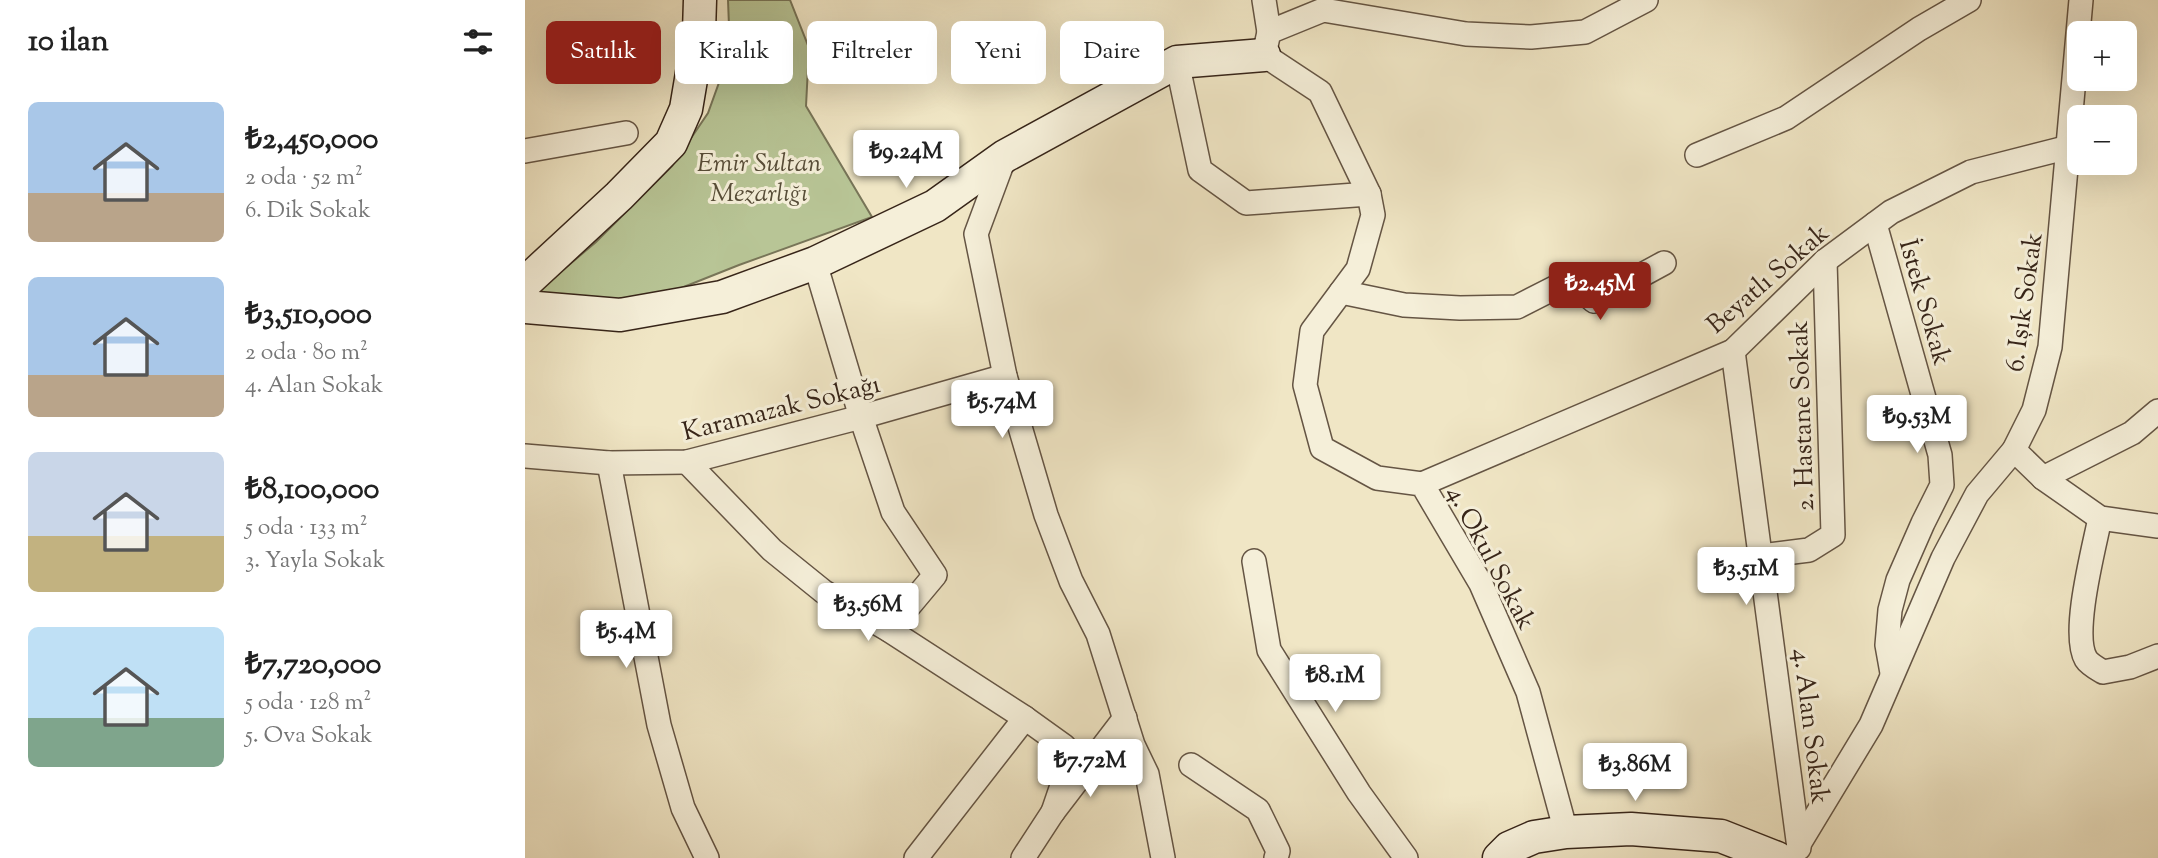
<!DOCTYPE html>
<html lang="tr">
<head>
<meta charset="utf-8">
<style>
  body { margin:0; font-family:"Sorts Mill Goudy",serif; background:#f2f2f2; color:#222; height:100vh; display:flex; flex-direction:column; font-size:26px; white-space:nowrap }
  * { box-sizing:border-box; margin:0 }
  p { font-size:23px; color:#767676 }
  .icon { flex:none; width:38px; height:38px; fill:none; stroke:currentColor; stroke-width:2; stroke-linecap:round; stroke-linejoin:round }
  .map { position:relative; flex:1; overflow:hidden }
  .sheet { display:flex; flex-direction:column; background:#fff; width:525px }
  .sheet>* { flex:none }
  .top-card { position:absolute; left:21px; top:21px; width:665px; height:63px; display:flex; gap:14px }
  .fabs { position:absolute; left:1542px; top:21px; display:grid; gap:14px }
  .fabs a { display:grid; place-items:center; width:70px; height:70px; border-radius:10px; background:#fff; box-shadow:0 7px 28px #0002; font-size:35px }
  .price { position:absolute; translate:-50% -60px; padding:0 16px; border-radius:7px; background:#fff; color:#222; font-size:23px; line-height:46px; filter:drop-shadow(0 2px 4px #0008) }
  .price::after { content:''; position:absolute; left:50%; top:42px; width:21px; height:16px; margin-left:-10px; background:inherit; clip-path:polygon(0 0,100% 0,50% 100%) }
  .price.on { background:#8f2418; color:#fff }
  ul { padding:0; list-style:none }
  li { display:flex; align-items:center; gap:21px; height:175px; padding:0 28px }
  li span { display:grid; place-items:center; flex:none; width:196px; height:140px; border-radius:10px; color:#555 }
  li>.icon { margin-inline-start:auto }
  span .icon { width:84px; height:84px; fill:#fffc; stroke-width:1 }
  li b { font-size:30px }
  h2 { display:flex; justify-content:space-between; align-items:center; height:84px; padding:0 28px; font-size:30px }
  .chip { padding:0 24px; border-radius:10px; background:#fff; box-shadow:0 7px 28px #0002; font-size:24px; line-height:63px }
  .chip.on { background:#8f2418; color:#fff }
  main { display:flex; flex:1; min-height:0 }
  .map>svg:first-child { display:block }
</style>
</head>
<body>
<main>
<section class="sheet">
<h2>10 ilan<svg class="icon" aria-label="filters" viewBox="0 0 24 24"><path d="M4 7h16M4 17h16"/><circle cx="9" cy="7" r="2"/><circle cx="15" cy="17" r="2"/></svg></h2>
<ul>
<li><span style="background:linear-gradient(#a9c7e8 65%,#b9a48a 0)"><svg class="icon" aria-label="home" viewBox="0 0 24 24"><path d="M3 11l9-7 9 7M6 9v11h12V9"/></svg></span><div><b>₺2,450,000</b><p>2 oda · 52 m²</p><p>6. Dik Sokak</p></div></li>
<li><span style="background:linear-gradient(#a9c7e8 70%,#b9a48a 0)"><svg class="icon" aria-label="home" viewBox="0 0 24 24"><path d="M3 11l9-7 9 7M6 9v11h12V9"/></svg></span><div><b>₺3,510,000</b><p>2 oda · 80 m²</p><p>4. Alan Sokak</p></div></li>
<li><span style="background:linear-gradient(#c9d6e8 60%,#c2b280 0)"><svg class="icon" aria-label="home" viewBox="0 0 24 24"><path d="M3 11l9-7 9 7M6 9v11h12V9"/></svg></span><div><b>₺8,100,000</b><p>5 oda · 133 m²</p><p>3. Yayla Sokak</p></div></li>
<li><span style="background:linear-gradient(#bfe0f5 65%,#7fa58c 0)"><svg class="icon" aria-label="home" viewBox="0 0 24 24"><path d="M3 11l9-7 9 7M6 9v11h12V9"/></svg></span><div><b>₺7,720,000</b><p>5 oda · 128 m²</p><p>5. Ova Sokak</p></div></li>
</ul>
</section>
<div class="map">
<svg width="1633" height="858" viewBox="0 0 1633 858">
  <rect width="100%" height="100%" fill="#f0e6c5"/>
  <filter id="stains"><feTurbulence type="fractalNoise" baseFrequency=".00286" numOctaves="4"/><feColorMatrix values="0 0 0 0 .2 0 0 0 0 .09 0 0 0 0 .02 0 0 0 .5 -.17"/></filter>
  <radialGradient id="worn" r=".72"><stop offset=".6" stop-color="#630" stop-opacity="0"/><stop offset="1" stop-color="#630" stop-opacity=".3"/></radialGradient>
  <!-- green -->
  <polygon fill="#b8c596" stroke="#787558" stroke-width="2" points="203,0 265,0 284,48 281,106 347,217 214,265 141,294 95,304 26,304 13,291 71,242 147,166 183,113 205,52"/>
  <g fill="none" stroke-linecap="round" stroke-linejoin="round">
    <!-- street casing -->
    <g stroke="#655544" stroke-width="26">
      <g id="street">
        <polyline points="739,0 744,32"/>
        <polyline points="652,62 675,170 721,203 844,194"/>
        <polyline points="0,151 101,133"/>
        <polyline points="1172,155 1261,118 1394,29 1444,0"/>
        <polyline points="480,156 451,234 480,376 521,515 546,581 573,634 608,745 622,774 638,858"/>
        <polyline points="1350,224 1415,455 1417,485 1398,523 1373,580 1365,610 1362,645 1367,673"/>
        <polyline points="290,263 336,417 368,512 410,575 364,630"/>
        <polyline points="816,292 879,305 935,308 992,307 1045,280 1069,301 1139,263"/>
        <polyline points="1208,351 1274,848"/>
        <polyline points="1489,450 1518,478 1575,518 1633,526"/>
        <polyline points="0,456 84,463 162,462 336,417 480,376"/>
        <polyline points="162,462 247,550 299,592 364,630 500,718 539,746 543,768 528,812"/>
        <polyline points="84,463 134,725 158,808 182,858"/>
        <polyline points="1518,478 1607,433 1633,411"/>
        <polyline points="897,484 1208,351 1300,261 1366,212 1446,172 1544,147"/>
        <path d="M1575,518c-6,30 -29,116 -14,141 3,5 12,10 17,13l27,-5 28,-11"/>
        <polyline points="1236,556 1284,550 1308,535 1300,261"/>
        <polyline points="729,561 744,650 834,793 881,858"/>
        <polyline points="666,765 733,810 753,851 751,858"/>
        <polyline points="1041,832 1003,692 956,584 897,484 852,478 797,448 780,385 787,331 833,269 848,215 844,194 795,92 739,55 744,32 798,10 941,34 1006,37 1060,32 1121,0"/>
        <polyline points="1274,844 1346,725 1418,558 1452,494 1489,450 1509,410 1525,347 1556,0"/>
        <polyline points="391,858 500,718"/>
        <polyline points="498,858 528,812 600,718"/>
      </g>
    </g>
    <!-- secondary casing -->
    <g stroke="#372519" stroke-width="35">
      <g id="secondary">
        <polyline points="0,283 94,196 146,143 161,109 174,32 175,0"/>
        <polyline points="0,307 95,315 197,297 290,263 410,206 480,156 652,62 739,55"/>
        <polyline points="974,858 984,848 1009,837 1041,832 1106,829 1196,836 1252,858"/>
      </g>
    </g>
    <!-- street -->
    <use href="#street" stroke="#f5efd9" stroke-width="23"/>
    <!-- secondary -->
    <use href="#secondary" stroke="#f5efd9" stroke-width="32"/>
  </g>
  <g text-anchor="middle" stroke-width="6" stroke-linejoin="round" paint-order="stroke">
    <!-- park labels -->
    <g font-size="26" font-style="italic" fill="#574d38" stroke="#f5efd9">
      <text x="234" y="171">Emir Sultan<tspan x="234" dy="30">Mezarlığı</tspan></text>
    </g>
    <!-- street labels -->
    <g font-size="26" fill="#372519" stroke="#f5efd9">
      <text transform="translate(1242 278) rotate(-41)" y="9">Beyatlı Sokak</text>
      <text transform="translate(1401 302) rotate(74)" y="9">İstek Sokak</text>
      <text transform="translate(1498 302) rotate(-82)" y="9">6. Işık Sokak</text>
      <text transform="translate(256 407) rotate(-14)" y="9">Karamazak Sokağı</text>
      <text transform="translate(1276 416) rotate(-92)" y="9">2. Hastane Sokak</text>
      <text transform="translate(967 557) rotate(62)" y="9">4. Okul Sokak</text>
      <text transform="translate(1287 726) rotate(83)" y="9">4. Alan Sokak</text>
    </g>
  </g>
  <rect width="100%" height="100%" filter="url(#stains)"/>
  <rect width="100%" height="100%" fill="url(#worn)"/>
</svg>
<div class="fabs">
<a>+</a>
<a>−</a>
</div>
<b class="price" style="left:381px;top:190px">₺9.24M</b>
<b class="price on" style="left:1075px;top:322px">₺2.45M</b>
<b class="price" style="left:477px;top:440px">₺5.74M</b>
<b class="price" style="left:1392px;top:455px">₺9.53M</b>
<b class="price" style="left:1221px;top:607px">₺3.51M</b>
<b class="price" style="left:343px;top:643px">₺3.56M</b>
<b class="price" style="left:101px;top:670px">₺5.4M</b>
<b class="price" style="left:810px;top:714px">₺8.1M</b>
<b class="price" style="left:565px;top:799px">₺7.72M</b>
<b class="price" style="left:1110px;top:803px">₺3.86M</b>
<div class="top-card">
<a class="chip on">Satılık</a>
<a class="chip">Kiralık</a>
<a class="chip">Filtreler</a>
<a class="chip">Yeni</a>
<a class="chip">Daire</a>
</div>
</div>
</main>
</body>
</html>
